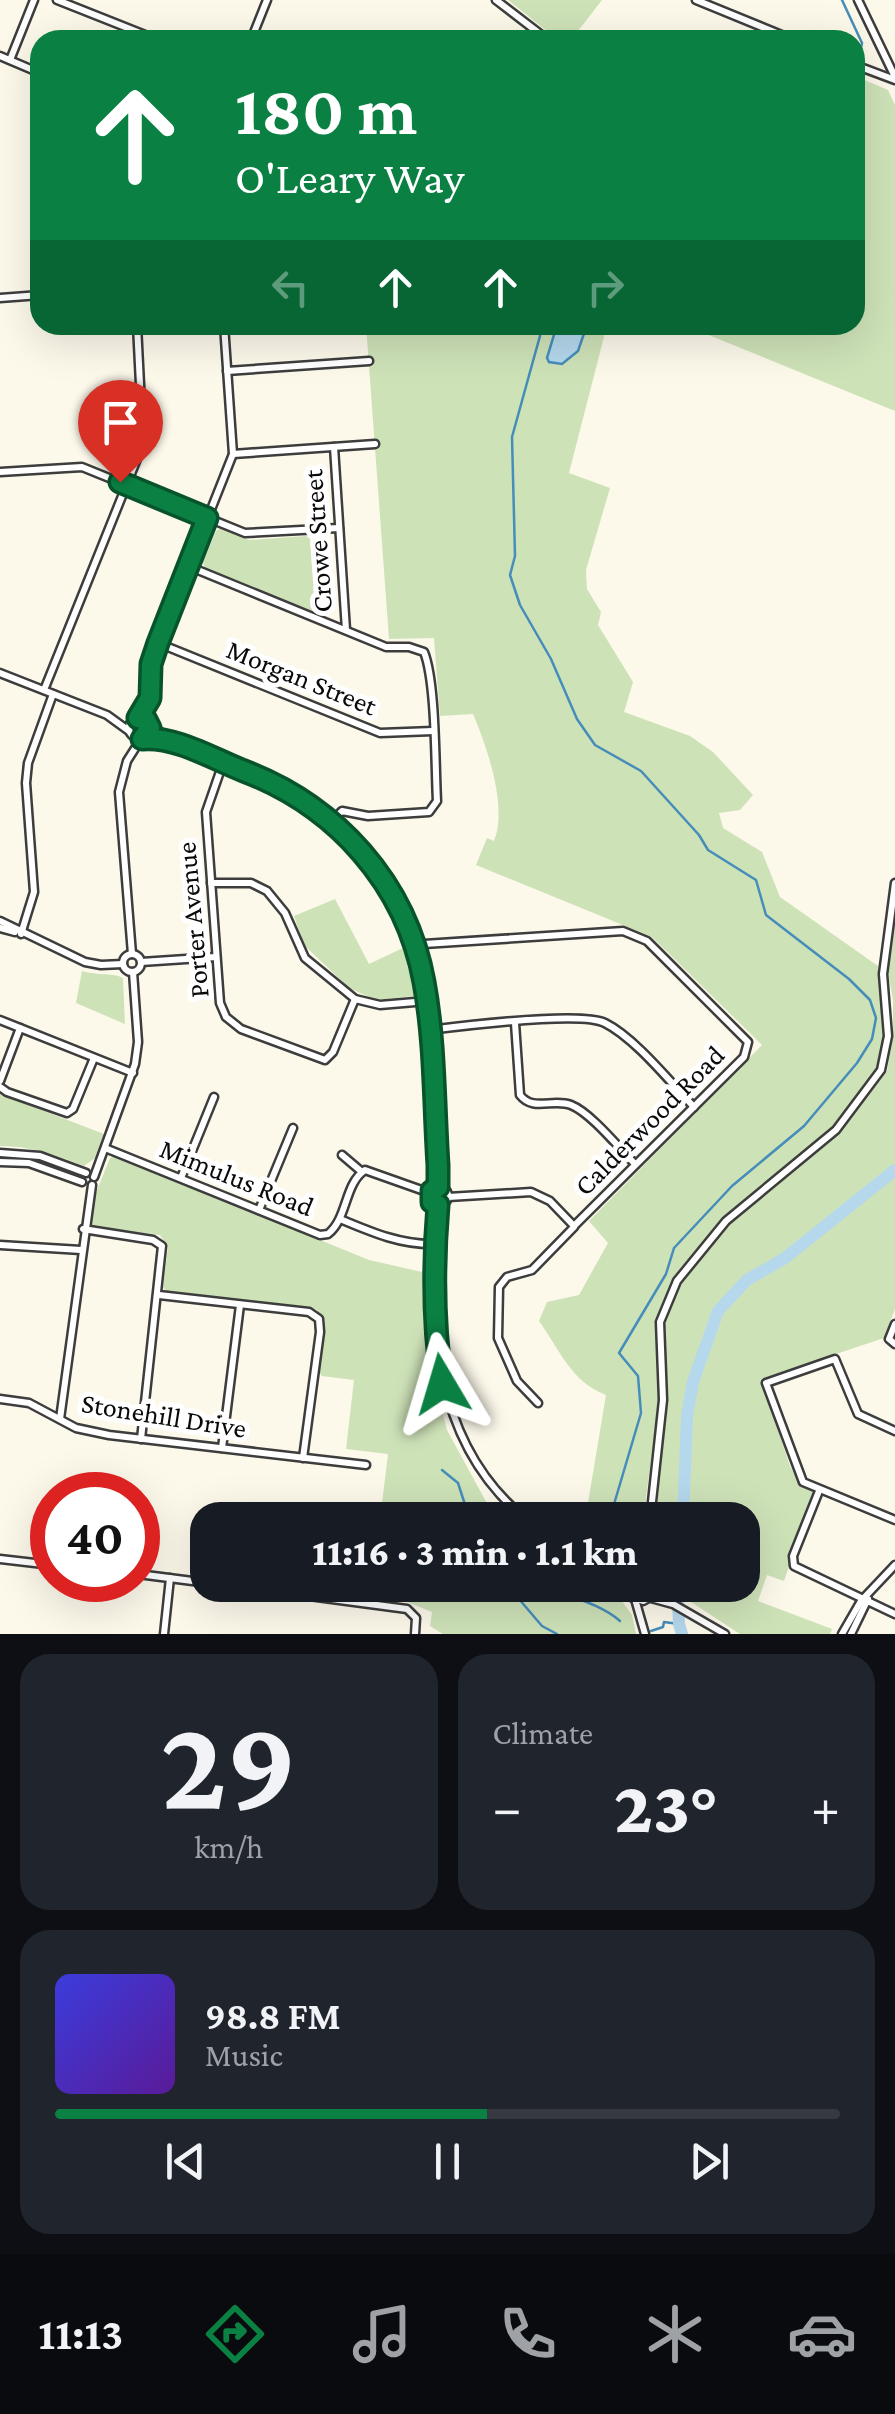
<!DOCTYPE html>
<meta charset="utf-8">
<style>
:root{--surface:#171b24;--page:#20242c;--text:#f1f3f6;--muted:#9ea1a6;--line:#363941;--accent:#0b8043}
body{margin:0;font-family:"Crimson Pro",serif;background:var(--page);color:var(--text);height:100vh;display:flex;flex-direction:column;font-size:38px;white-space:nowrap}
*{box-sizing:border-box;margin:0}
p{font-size:32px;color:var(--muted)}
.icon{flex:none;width:55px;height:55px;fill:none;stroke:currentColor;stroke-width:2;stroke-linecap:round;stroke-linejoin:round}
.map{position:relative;height:1634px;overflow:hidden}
.side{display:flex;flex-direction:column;gap:20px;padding:20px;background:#0d0f14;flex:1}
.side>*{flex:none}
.hud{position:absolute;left:30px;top:30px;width:835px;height:305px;border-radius:30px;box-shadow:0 10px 40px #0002;background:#0b8043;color:#fff;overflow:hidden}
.speed{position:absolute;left:30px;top:1472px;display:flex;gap:20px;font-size:50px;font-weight:700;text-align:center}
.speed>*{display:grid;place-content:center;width:130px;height:130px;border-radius:50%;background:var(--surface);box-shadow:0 10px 40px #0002;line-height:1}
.speed .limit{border:15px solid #d22;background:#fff;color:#111}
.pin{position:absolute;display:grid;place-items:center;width:85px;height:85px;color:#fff;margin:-102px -42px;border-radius:50% 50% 50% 0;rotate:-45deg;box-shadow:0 0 10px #0007}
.pin .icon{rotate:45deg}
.me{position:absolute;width:110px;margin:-55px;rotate:353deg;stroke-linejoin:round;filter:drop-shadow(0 0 8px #0008)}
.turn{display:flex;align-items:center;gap:35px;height:210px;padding:0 40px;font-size:45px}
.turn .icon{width:130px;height:130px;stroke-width:2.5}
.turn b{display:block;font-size:70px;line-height:85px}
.lanes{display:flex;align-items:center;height:95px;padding:0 40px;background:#0003;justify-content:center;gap:50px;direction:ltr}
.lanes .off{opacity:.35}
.big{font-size:75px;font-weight:800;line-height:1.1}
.side .card{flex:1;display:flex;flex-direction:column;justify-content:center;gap:15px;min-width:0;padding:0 35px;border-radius:30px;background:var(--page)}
.side .dial{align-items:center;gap:0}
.dial b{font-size:130px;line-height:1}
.song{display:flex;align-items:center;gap:30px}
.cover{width:120px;height:120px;border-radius:15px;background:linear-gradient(135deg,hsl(240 70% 55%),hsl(270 70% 35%))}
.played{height:10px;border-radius:5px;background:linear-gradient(90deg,var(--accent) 55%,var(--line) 55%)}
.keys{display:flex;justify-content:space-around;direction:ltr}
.heat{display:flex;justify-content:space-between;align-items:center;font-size:55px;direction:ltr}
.side .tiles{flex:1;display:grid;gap:20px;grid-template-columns:1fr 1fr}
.card:last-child{grid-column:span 2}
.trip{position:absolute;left:190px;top:1502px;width:570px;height:100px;border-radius:30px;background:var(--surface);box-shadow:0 10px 40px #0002;font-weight:800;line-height:100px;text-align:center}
.tabs{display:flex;height:160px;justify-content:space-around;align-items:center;background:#090b0e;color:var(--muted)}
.tabs .icon{width:70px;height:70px}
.tabs .active{color:var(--accent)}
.tabs b{font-size:45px;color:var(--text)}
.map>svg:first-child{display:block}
</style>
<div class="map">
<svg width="895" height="1634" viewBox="0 0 895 1634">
<rect width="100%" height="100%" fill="#fcf8ea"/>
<!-- green -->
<g fill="#cee2b8">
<polygon points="508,0 602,0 571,40 558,40"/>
<polygon points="855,76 888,90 895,105 895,411 684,325 855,325"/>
<path d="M366 325H607L569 473 610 488 586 570 587 589 601 612 598 625 633 682 624 712 690 736 713 752 753 795 740 810 719 813 723 828 762 852 780 897 878 966 885 1036 879 1068 831 1129 722 1219 674 1276 656 1320 659 1401 643 1520H581L587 1509 606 1395C571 1382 560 1350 539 1321L547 1302 579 1295 608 1243 589 1221 762 1045 652 937 476 865 487 838 494 841C508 807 487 747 473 714L440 716 434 638 389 639Z"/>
<polygon points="221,528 249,540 306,536 310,539 315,609 312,611 205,568 203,562 216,531"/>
<polygon points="335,899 369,964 403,948 415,996 376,1000 349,988 304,945 294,916"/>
<polygon points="895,925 895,1309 884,1338 767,1377 763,1386 790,1466 801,1485 815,1492 784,1581 767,1575 758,1601 832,1629 830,1634 740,1634 665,1585 742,1585 742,1520 656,1520 666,1401 664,1323 683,1281 729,1224 839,1134 887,1071 893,1037 893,1000 888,972"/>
<path d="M82 971C93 975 116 973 123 978L125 1024 76 1003Z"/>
<path d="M0 1094 104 1134 95 1158 84 1166C56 1155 31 1146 0 1146Z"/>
<polygon points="114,1156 369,1260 422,1272 425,1348 447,1430 496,1520 380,1520 388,1454 346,1449 354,1380 322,1376 319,1372 325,1320 316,1309 166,1291 163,1287 168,1247 160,1235 94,1227 92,1224 95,1195 110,1158"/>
<polygon points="373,1585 620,1585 617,1594 632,1615 636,1634 443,1634 430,1626 432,1612 372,1588"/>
</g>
<!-- water -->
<polygon fill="#b5d8ed" stroke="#468dba" stroke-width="2.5" points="557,325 587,325 578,351 562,364 549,362 547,358"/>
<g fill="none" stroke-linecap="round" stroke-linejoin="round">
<!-- stream -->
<g stroke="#468dba" stroke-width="2.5">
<polyline points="842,0 862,43 855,78"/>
<polyline points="855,98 855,137"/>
<polyline points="543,325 512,437 515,556 510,575 520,605 551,659 577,719 595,745 641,771 699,835 708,850 756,880 766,915 849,979 870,1000 876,1018 872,1039 857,1063 804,1126 732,1186 674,1248 666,1274 619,1353 638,1376 641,1413 612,1511"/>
<polyline points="442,1470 458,1483 470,1520"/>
<polyline points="507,1585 542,1626 557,1634"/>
<path d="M543 1585C569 1597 599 1603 620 1621"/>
<polyline points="651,1631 663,1627 664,1622 679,1624"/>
</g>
<!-- river -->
<g stroke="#b5d8ed" stroke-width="12">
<polyline points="683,1520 687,1416 693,1382 718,1311 747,1280 785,1258 895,1170"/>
<polyline points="677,1585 679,1624 682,1634"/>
</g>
<defs>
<g id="minor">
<polyline points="57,0 158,40"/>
<polyline points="496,0 548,40"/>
<polyline points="696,0 794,40"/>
<polyline points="858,0 895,77"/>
<polyline points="251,40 267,0"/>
<polyline points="0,56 40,73"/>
<polyline points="10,60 34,0"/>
<polyline points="855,65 895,80"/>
<polyline points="0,298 40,295"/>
<polyline points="227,371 369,361"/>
<polyline points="334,447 346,630"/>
<polyline points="233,454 375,444"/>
<polyline points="0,472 82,467 245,533 339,528"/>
<path d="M188 566 386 647H409L424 652C436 682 435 765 437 801L429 812 368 816 342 811 332 821"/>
<polyline points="158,643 380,733 433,731"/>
<polyline points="0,673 107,715 129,731"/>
<polyline points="44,690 143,444 137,325"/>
<circle cx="139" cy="728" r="10"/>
<polyline points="149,724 176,743 274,782 315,807 369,858 391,891 424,979 438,1187"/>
<polyline points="149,724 151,665 158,643 233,454 224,325"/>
<polyline points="143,739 170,742"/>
<polyline points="223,763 206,812 220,1003 226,1017 241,1029 325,1060 333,1052 355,999"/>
<polyline points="211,883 251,883 267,891 285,913 305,958 355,999 380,1005 427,1001"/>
<polyline points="0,921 85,962 101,965 123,964"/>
<polyline points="0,928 15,932"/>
<polyline points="21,934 34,892 26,783 28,763 53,694"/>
<polyline points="415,948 424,944 623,931 647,941 748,1042 744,1057 574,1226 550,1201 531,1192 448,1197"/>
<polyline points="132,954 119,792 127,761 141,739"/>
<circle cx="132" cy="963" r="9"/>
<polyline points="141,962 216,957"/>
<polyline points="0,1020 133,1073"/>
<path d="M515 1023 520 1095C533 1112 553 1098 571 1105 591 1113 619 1148 635 1164"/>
<path d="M429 1030C461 1026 582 1011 605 1023 635 1038 670 1082 694 1107"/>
<polyline points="0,1081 20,1028"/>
<polyline points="0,1087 7,1092 67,1113 73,1109 94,1058"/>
<path d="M105 1148 320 1235 328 1234C348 1218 344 1184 365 1170L430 1193"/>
<polyline points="0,1153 40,1156 86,1173"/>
<polyline points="342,1155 362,1172"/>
<polyline points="0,1162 29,1163 82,1182"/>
<polyline points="94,1177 135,1064 138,1042 133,972"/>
<polyline points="181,1178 214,1097"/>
<circle cx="439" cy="1196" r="9"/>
<path d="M438 1205C429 1319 430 1442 527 1520"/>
<polyline points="259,1210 293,1128"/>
<path d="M340 1219C371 1232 401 1245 435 1244"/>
<polyline points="83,1229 153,1240 162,1246 141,1439"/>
<polyline points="0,1245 81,1250"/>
<polyline points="159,1295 309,1312 319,1319 320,1332 303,1458"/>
<polyline points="895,1324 889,1339 895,1344"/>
<polyline points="0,1399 29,1403 76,1428 109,1435 366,1465"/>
<polyline points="538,1403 517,1381 498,1338 499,1287 507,1277 532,1270 574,1227"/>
<polyline points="60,1419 92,1185"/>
<polyline points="895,1431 858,1414 835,1359 766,1383 803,1482 895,1520"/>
<polyline points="222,1448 240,1305"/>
<polyline points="819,1491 793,1556 794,1566 895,1614"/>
<polyline points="650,1520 663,1400 660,1322 677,1281 726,1221 836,1130 881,1070 888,1036 883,974 895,883"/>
<polyline points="0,1559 52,1565"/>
<polyline points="138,1574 208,1583"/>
<polyline points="226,1585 407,1609 416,1618 415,1634"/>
<polyline points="627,1585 631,1597 643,1601 654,1595 657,1585"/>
<polyline points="651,1598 673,1604 725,1634"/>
<polyline points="635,1599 645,1634"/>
<polyline points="164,1634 170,1578"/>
<polyline points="842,1634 861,1601 895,1565"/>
<polyline points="851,1634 868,1599"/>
</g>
</defs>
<!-- minor casing -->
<use href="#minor" stroke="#3d3d3d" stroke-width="11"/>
<!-- minor -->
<use href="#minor" stroke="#fff" stroke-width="6"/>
</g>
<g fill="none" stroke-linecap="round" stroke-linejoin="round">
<defs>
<path id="route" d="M120 482 207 518 158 643 151 664 150 698 138 718 146 720 150 728 142 739C176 736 213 759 244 771 336 806 406 883 424 982 435 1041 434 1105 438 1165V1187L432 1191V1202L438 1205C433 1265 433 1324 442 1384"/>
</defs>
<!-- route casing -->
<use href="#route" stroke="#07532c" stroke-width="25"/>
<!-- route -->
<use href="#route" stroke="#0b8043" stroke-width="18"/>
</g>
<g text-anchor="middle" stroke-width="10" stroke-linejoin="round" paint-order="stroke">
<!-- street labels -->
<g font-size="28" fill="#0a0a0a" stroke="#fff">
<text transform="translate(317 541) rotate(-94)" y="10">Crowe Street</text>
<text transform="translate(302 677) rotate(22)" y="10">Morgan Street</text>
<text transform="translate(192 920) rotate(-95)" y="10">Porter Avenue</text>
<text transform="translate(649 1120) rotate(-45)" y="10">Calderwood Road</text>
<text transform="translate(237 1177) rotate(22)" y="10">Mimulus Road</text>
<text transform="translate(164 1415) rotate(9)" y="10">Stonehill Drive</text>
</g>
</g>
</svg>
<div class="speed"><div class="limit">40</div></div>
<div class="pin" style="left:120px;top:482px;background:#d93025"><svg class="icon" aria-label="arrive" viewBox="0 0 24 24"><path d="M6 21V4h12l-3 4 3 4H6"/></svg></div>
<svg class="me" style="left:442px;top:1384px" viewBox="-20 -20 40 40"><path d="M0-17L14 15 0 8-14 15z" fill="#0b8043" stroke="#fff" stroke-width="4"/></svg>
<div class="trip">11:16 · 3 min · 1.1 km</div>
<div class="hud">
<div class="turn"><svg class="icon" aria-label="ahead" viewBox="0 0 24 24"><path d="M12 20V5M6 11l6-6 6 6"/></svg><div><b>180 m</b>O'Leary Way</div></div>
<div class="lanes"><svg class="icon off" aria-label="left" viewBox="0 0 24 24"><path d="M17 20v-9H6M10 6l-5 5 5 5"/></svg><svg class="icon" aria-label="ahead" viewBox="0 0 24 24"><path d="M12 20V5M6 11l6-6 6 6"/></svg><svg class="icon" aria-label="ahead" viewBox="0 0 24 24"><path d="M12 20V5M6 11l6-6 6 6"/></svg><svg class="icon off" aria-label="right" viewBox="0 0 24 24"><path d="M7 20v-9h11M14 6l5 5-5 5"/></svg></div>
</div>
</div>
<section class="side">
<div class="tiles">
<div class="card dial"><b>29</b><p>km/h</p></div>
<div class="card"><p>Climate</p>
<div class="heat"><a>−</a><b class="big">23°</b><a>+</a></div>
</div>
<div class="card">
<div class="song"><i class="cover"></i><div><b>98.8 FM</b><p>Music</p></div></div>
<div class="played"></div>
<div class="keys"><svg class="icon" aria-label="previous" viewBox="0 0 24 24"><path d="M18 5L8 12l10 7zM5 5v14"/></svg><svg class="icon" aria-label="pause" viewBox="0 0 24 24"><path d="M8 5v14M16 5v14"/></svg><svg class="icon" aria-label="next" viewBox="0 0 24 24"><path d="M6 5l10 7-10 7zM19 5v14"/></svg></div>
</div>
</div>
</section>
<nav class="tabs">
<b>11:13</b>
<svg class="icon active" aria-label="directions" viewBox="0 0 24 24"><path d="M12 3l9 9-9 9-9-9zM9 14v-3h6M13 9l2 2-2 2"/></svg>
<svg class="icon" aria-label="music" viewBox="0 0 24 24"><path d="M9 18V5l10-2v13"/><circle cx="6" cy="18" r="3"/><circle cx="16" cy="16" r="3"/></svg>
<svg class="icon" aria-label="phone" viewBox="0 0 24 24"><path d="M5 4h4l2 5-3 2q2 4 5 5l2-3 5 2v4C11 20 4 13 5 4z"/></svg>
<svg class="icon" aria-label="climate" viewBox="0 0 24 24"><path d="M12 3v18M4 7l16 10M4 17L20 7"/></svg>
<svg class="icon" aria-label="car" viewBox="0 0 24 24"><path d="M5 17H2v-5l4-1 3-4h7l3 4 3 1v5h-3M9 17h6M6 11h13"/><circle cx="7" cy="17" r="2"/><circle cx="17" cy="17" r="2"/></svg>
</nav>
